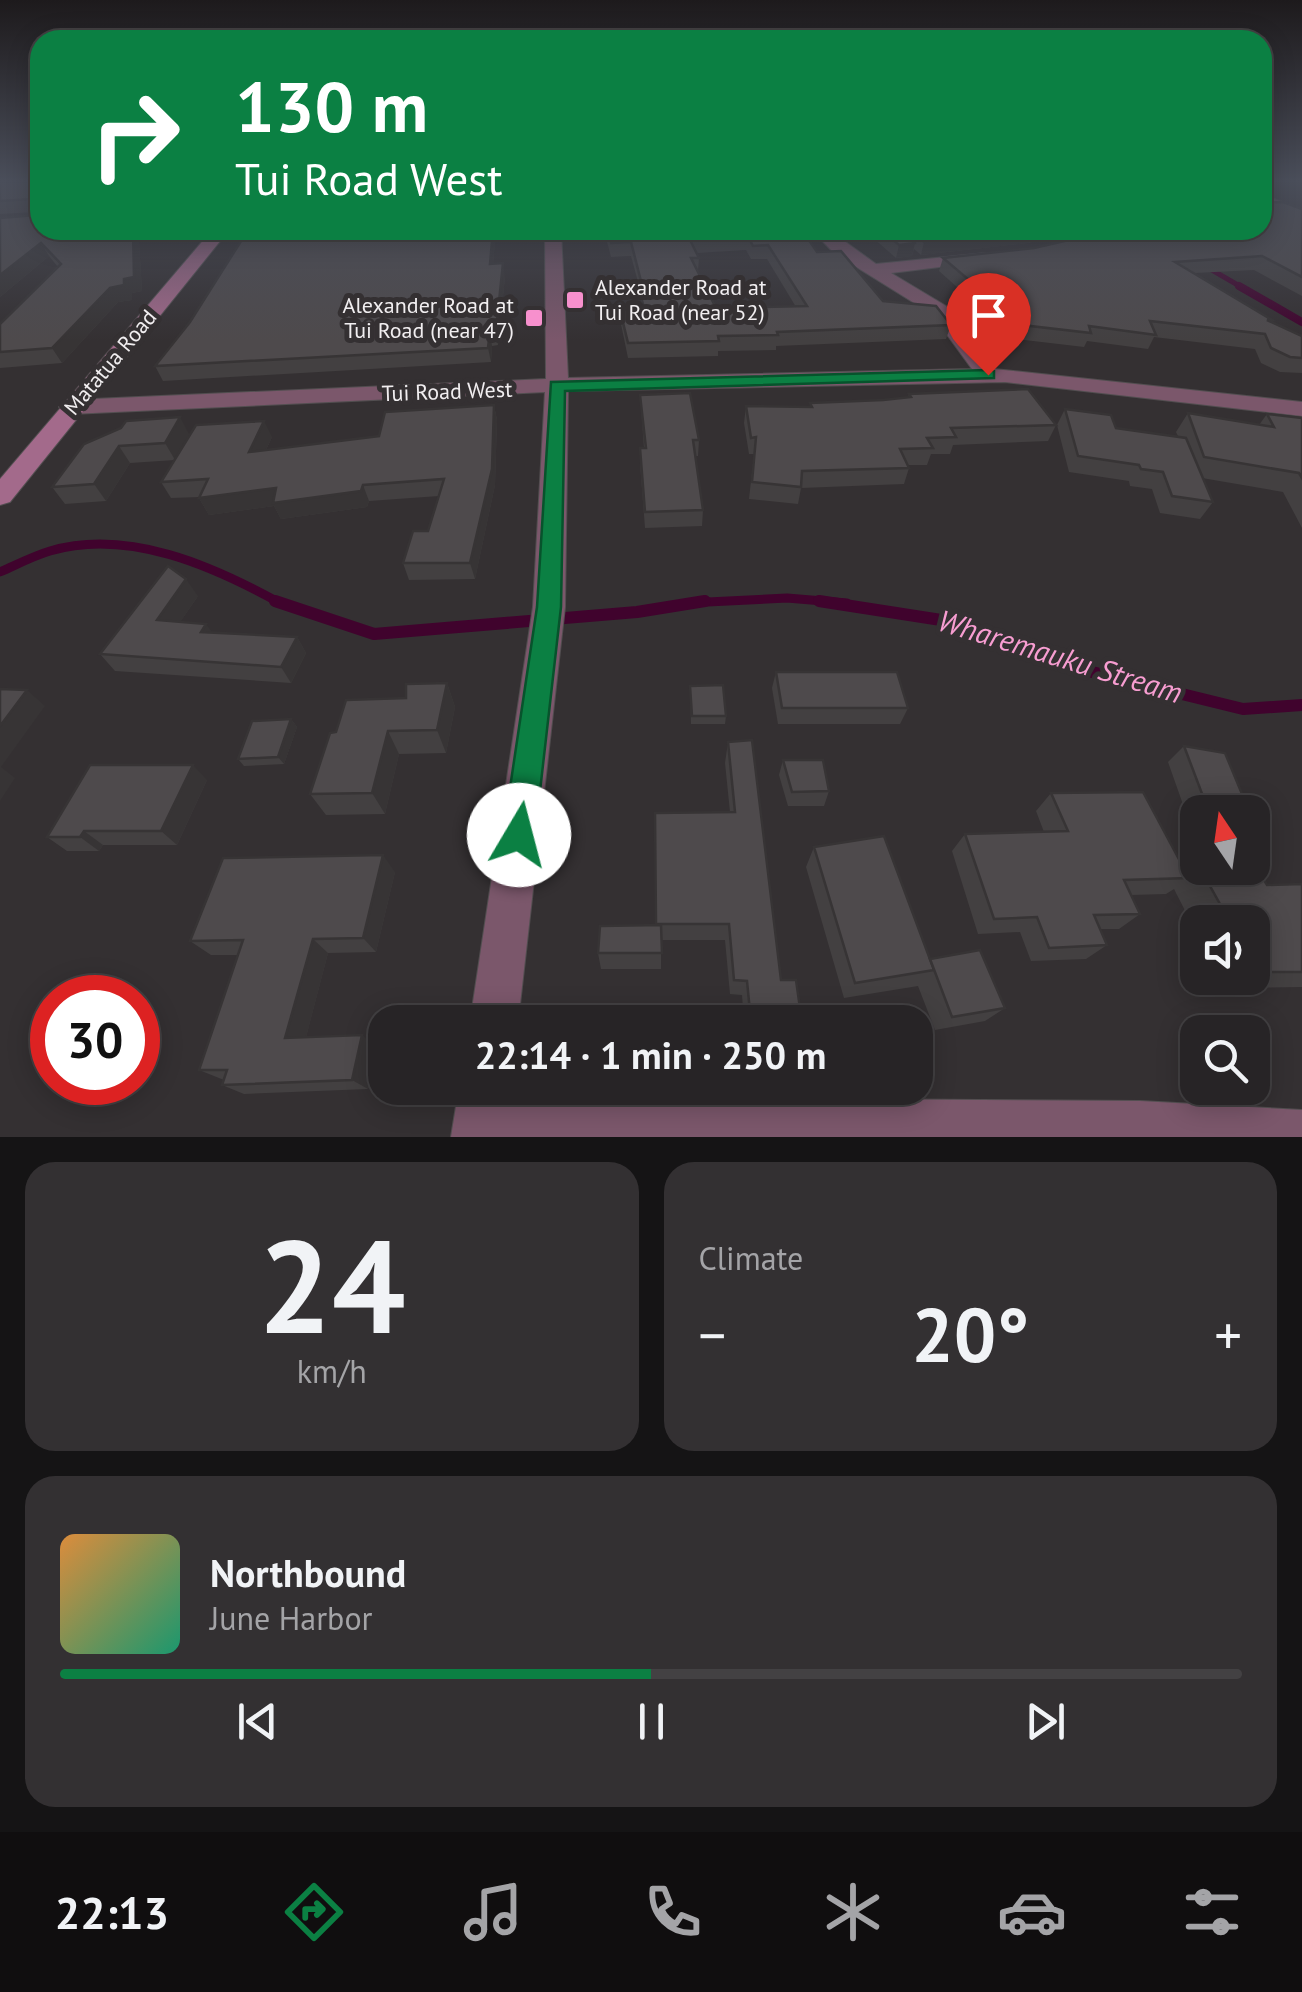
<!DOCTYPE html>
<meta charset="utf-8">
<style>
:root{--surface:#272426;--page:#333032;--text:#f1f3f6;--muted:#a4a4a7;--line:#434143;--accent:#0b8043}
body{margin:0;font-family:"PT Sans",sans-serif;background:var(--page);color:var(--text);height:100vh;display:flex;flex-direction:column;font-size:38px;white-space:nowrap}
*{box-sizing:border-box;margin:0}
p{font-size:32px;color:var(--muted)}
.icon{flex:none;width:55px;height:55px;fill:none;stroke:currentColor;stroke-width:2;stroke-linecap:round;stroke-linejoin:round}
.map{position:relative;height:1137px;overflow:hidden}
.drawer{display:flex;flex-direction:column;gap:25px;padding:25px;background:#151415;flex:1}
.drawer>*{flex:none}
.banner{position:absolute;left:30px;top:30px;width:1242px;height:210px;border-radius:30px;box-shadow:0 5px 25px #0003,0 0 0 2px var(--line);background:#0b8043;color:#fff;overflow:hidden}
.needle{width:65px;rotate:347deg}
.fabs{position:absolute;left:1180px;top:795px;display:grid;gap:20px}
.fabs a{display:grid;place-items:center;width:90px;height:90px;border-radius:20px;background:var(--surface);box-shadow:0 5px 25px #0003,0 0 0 2px var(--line);font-size:50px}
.speed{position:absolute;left:30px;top:975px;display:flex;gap:20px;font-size:50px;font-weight:700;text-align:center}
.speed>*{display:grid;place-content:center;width:130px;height:130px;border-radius:50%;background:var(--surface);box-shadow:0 5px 25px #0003,0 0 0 2px var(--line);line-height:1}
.speed .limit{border:15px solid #d22;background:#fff;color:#111}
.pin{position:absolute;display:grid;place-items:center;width:85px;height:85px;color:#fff;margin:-102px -42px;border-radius:50% 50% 50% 0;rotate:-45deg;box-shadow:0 0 10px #0007}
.pin .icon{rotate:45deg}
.me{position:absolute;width:110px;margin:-55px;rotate:8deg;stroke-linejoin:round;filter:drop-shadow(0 0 8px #0008)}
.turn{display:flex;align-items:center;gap:35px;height:210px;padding:0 40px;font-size:45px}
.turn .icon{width:130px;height:130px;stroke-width:2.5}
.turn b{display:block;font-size:70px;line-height:85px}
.big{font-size:75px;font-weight:700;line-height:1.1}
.drawer .tile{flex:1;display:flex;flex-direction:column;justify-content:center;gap:15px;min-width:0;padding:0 35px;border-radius:30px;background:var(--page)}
.drawer .dial{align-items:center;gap:0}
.dial b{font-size:130px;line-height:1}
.song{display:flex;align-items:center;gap:30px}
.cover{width:120px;height:120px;border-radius:15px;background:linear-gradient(135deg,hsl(30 70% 55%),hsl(160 70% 35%))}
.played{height:10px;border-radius:5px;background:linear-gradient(90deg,var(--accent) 50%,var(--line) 50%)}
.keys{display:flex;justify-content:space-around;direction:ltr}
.heat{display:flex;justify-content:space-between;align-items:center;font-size:55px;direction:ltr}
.drawer .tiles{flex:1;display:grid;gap:25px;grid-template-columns:1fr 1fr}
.tile:last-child{grid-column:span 2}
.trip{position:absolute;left:368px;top:1005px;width:565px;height:100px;border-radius:30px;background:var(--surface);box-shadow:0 5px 25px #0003,0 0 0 2px var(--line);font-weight:700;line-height:100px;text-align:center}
.tab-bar{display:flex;height:160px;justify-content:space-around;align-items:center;background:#100e0f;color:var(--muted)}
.tab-bar .icon{width:70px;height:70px}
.tab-bar .current{color:var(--accent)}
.tab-bar b{font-size:45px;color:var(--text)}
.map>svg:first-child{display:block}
</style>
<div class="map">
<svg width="1302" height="1137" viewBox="0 0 1302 1137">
<rect width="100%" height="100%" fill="#343032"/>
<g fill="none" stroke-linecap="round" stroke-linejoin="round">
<!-- stream-far3 -->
<polyline stroke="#40032d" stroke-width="5" points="1205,266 1243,288"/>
<!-- stream-far2 -->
<polyline stroke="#40032d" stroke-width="8" points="1239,286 1302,322"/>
<!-- stream-far1 -->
<g stroke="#40032d" stroke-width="9">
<path d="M0 572C16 565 33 556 50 551 128 528 213 566 280 603"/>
<polyline points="687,603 787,598 847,603"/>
</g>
<!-- stream -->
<g stroke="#40032d" stroke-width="12">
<polyline points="275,601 374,634 637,612 705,601"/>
<polyline points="819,601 954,622 1080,669 1243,709 1302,705"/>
</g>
<defs>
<g id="street">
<polygon points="1262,194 1302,210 1302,221 1262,204"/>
<polygon points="545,230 561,230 568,378 972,369 932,314 834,253 812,230 829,230 876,264 986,253 989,257 980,262 891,273 946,306 994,369 1302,402 1302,416 1005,382 568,391 565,607 518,1022 470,1022 533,607 545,392 71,414 59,407 71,400 546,379"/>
<polygon points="459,1088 510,1088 510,1097 1140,1101 1302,1110 1302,1137 451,1137"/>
</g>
<polygon id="secondary" points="212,230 229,230 10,502 0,505 0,479"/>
</defs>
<!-- street casing -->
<use href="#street" stroke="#524e50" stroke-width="2"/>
<!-- secondary casing -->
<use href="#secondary" stroke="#524e50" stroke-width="2"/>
<!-- street -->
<use href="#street" fill="#7b576b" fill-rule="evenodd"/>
<!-- secondary -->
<use href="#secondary" fill="#a36a8b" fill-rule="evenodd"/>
</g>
<!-- wall -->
<g fill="#434041" fill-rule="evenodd">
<polygon points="0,182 164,239 139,241 142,291 132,293 132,300 118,302 62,363 0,368 0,324 58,267 49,256 0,297 35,212 0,214"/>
<polygon points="1302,209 1302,296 1254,270 1195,273 1272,320 1271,322 1302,336 1302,373 1280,372 1261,363 1255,349 1154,337 1148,349 1087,341 1084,347 1016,339 1010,308 984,311 939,271 943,258 1034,248 1075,238 1075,237 1065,234 1028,243 921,255 914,249 912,256 896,258 864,230 1262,230"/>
<polygon points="248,230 496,230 493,264 505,277 498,345 492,346 491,362 163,381 155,366 190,322"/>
<path d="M604 230H802L817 252 883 301 951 325 946 339 776 346V350L718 351V356L628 358 621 324 620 310 641 309V293L631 256 611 257ZM746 250 751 259H767L796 307 716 308 698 271 699 258 697 253Z"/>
<polygon points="909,394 1056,425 1048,441 953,445 950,454 931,454 927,465 908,465 909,468 904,484 801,488 798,504 749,499 754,454 749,454 744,423 746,406 810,407 810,403 883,400 908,398"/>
<polygon points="640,395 699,440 698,456 695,456 703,510 702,526 645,528 640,464 640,448 644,448"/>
<polygon points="494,405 497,420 495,485 475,579 409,580 403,563 428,531 439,496 369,501 367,507 281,519 274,506 209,515 199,498 200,497 171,498 161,482 175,460 130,463 106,501 65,504 52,487 84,444 189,434 175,459 272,437 266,450 379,436"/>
<polygon points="1065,409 1116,428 1178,436 1176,432 1188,413 1259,425 1267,414 1302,418 1302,528 1283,492 1202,478 1213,502 1200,519 1160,513 1152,489 1130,486 1129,481 1069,472 1057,425"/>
<polygon points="198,596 180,622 213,633 297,637 306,653 291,683 115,671 100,654"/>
<polygon points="776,672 908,708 900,724 778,724 772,688"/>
<polygon points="447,683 455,707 446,753 399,754 385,814 326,815 310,794 336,732 406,698"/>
<polygon points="690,686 726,716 725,724 691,724"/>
<polygon points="291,719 297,727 284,764 244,766 238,759"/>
<polygon points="728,742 781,980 802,1022 744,1022 742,995 730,994 725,940 661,940 661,969 601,969 598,953 655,925 730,812 725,763"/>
<polygon points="1184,746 1247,806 1239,812 1198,812 1198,815 1186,813 1168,762"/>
<polygon points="783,760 829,791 824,806 788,806 779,775"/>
<polygon points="207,780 177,845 103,845 99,851 67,851 47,837"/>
<polygon points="1051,793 1181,863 1193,854 1198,854 1198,868 1252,868 1267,885 1302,884 1302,987 1223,988 1218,978 1252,978 1252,922 1198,922 1198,936 1174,889 1166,894 1131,895 1140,914 1119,929 1100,929 1107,945 1086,959 1031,961 1020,932 978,934 952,851 965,834 1044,832 1036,811"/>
<polygon points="814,847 930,959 1005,1008 985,1021 935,1030 918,986 844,998 806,867"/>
<polygon points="395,872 376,952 328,953 306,1037 376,1046 368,1089 244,1094 222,1085 224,1080 199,1070 238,955 211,955 190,941"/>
</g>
<!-- shaded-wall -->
<g fill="#373435">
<polygon points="133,230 169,230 164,239 139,241 142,291 132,293 132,300 118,302 62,363 52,348 110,288 124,279"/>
<polygon points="493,230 496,230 492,277 490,264"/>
<polygon points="1035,230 1067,230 1065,234 1028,243 921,255 924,242"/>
<polygon points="41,243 49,256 0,297 0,275"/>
<polygon points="915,243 912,256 896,258 899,245"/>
<polygon points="503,263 505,277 498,345 496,331"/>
<polygon points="1015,294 1010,308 984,311 989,297"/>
<polygon points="490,331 492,346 491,362 488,348"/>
<polygon points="494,405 497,420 495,485 475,579 470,563"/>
<polygon points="180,417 189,434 175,460 165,443"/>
<polygon points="264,421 272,437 257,469 249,452"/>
<polygon points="119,446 130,463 106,501 94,484"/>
<polygon points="363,485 369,501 367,507 281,519 274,506 209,515 199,498 276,488"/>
<polygon points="186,579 198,596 170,637 157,620"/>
<polygon points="206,624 218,640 201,632"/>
<polygon points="297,637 306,653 291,683 281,667"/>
<polygon points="447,683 455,707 446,753 437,730"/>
<polygon points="27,690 45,706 1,767 15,778 0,801 0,726"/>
<polygon points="291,719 297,727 284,764 278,757"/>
<polygon points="388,731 399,754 385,814 372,793"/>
<polygon points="193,765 207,780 177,845 161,831"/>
<polygon points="84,831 103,845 99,851 80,837"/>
<polygon points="383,855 395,872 376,952 363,938"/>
<polygon points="313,939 328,953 303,1049 285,1038"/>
<polygon points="362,1035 376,1046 368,1089 352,1080"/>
</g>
<!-- building -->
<g fill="#4e4a4c" stroke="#373435" stroke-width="2.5" fill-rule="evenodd">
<polygon points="0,182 40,182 40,230 133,230 134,277 124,279 124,285 110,288 52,348 0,352 0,324 61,264 41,243 0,275 0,218 35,215 36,202 32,199 0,201"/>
<polygon points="1283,202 1302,209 1302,277 1262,256 1175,262 1272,320 1267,320 1302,336 1302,358 1290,357 1271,348 1265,334 1150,321 1156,335 1089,326 1091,333 1022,325 1015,294 989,297 943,258 1034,248 1078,238 1079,230 1262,230 1262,203"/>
<polygon points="248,230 493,230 490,264 503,263 496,331 490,331 488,348 155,366 190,322"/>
<path d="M607 230H802L817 252 841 251 883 301 936 306 951 325 777 332 778 335 718 336 719 341 628 343 620 310 644 308 640 293H644L631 242 611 243ZM748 237 753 246 768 245 807 306 716 308 691 258H699L690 240Z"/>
<polygon points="881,230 1035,230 924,242 914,234 915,243 899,245"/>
<polygon points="1028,389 1056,425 951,428 956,437 927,438 933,448 900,449 909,468 802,471 801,487 752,482 756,437 751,438 746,406 812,407 810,403 883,400 911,397 909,394"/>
<polygon points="690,393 699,440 693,440 703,510 645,512 640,448 646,448 640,395"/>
<polygon points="494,405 492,469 470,563 403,563 413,531 428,531 444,479 363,485 361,491 273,503 276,488 199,498 208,479 161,482 196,425 264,421 249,452 379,436 385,412"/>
<polygon points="1065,409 1111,415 1116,428 1186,438 1213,502 1172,496 1163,472 1141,469 1139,465 1078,456"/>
<polygon points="1188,413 1274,427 1267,414 1302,418 1302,478 1299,473 1204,457"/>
<polygon points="180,417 165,443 119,446 94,484 52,487 84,444 121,428 126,421"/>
<polygon points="168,566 186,579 157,620 206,624 201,632 297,637 281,667 100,654"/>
<polygon points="776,672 897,672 908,708 782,708"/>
<polygon points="447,683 437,730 388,731 372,793 310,794 330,733 336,732 346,700 406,698 406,684"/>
<polygon points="723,685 726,716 692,716 690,686"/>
<polygon points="0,689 27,690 0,726"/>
<polygon points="291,719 278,757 238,759 252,721"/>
<polygon points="752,740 781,980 796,980 802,1022 751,1022 747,981 734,980 729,924 656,924 655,813 735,812 728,742"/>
<polygon points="1184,746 1225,753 1247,806 1204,799"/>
<polygon points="783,760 823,760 829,791 792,792"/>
<polygon points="90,765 193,765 161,831 84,831 80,837 47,837"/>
<polygon points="1143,792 1189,878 1124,880 1140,914 1094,915 1107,945 1049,948 1037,917 994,919 965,834 1068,831 1051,793"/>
<polygon points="884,836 934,970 855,983 814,847"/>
<polygon points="383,855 363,938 313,939 285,1038 362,1035 352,1080 222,1085 227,1070 199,1070 243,940 190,941 223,858"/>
<polygon points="1252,860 1267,885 1302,884 1302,972 1257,972 1252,964 1252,922 1230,922 1200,868 1252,868"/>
<polygon points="661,925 662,953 598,953 600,926"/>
<polygon points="980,950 1005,1008 952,1017 930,959"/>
</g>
<!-- sky -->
<linearGradient id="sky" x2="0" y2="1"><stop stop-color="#1d1a1c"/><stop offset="0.53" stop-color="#4a4e5a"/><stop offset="1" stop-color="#4a4e5a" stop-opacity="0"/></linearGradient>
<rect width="1302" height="341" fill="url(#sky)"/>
<!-- route -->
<polygon fill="#0b8043" stroke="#07532c" stroke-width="2.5" points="988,370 994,371 994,378 565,391 561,607 535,835 530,846 519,850 508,846 503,835 537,607 551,382"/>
<!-- markers -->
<g fill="#f790cd" stroke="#343032" stroke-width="4">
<rect x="565" y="290" width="20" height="20" rx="5"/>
<rect x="524" y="308" width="20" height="20" rx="5"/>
</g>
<g text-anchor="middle" stroke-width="10" stroke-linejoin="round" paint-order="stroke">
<!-- far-poi labels -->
<g font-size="22" fill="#f1eef0" stroke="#343032" text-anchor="start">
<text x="595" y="295">Alexander Road at<tspan x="595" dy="25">Tui Road (near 52)</tspan></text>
<text x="514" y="313" text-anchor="end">Alexander Road at<tspan x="514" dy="25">Tui Road (near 47)</tspan></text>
</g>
<!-- far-street labels -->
<g font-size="22" fill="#f1eef0" stroke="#343032">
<text transform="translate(110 362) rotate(-50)" y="8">Matatua Road</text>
<text transform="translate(447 391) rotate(-2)" y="8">Tui Road West</text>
</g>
<!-- water labels -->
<g font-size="30" font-style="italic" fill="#f79dd1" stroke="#343032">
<text transform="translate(1060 657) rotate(17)" y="10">Wharemauku Stream</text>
</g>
</g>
</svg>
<div class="fabs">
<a><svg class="needle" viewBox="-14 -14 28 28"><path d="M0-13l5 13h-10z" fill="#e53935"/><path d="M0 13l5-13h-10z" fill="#a4a4a7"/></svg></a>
<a><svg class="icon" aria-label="sound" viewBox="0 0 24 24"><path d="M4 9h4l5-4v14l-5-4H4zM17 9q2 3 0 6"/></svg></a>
<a><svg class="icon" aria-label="search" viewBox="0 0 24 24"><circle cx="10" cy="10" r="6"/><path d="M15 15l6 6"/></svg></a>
</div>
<div class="speed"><div class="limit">30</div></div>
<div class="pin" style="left:988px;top:375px;background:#d93025"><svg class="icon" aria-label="arrive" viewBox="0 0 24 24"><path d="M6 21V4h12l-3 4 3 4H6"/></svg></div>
<svg class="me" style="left:519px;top:835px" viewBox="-20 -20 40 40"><circle r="19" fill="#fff"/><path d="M0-13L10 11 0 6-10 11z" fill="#0b8043"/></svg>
<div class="trip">22:14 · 1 min · 250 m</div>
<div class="banner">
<div class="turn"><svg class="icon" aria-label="right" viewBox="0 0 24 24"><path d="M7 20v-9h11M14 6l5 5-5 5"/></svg><div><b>130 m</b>Tui Road West</div></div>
</div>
</div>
<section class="drawer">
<div class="tiles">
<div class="tile dial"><b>24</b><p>km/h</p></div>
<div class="tile"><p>Climate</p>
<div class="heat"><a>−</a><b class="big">20°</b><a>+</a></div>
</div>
<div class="tile">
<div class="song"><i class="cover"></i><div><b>Northbound</b><p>June Harbor</p></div></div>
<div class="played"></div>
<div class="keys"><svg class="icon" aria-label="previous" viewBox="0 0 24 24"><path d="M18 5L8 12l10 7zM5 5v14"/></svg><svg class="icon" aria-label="pause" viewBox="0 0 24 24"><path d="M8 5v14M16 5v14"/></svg><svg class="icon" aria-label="next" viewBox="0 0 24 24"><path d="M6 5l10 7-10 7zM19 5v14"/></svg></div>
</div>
</div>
</section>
<nav class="tab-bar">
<b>22:13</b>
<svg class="icon current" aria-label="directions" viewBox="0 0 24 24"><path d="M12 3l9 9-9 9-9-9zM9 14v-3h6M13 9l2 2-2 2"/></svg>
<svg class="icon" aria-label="music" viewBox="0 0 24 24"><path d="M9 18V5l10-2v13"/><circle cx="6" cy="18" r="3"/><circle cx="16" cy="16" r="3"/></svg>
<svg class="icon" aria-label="phone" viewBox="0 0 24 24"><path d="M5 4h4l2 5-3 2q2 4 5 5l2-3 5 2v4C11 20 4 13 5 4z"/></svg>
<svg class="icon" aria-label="climate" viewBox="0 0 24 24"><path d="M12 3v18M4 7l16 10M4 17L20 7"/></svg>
<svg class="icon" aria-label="car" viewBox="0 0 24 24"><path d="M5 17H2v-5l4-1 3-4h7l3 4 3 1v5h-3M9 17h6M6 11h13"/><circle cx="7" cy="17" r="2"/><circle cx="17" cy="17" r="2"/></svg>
<svg class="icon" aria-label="filters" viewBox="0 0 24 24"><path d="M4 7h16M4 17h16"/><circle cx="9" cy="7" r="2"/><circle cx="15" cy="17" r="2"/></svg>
</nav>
